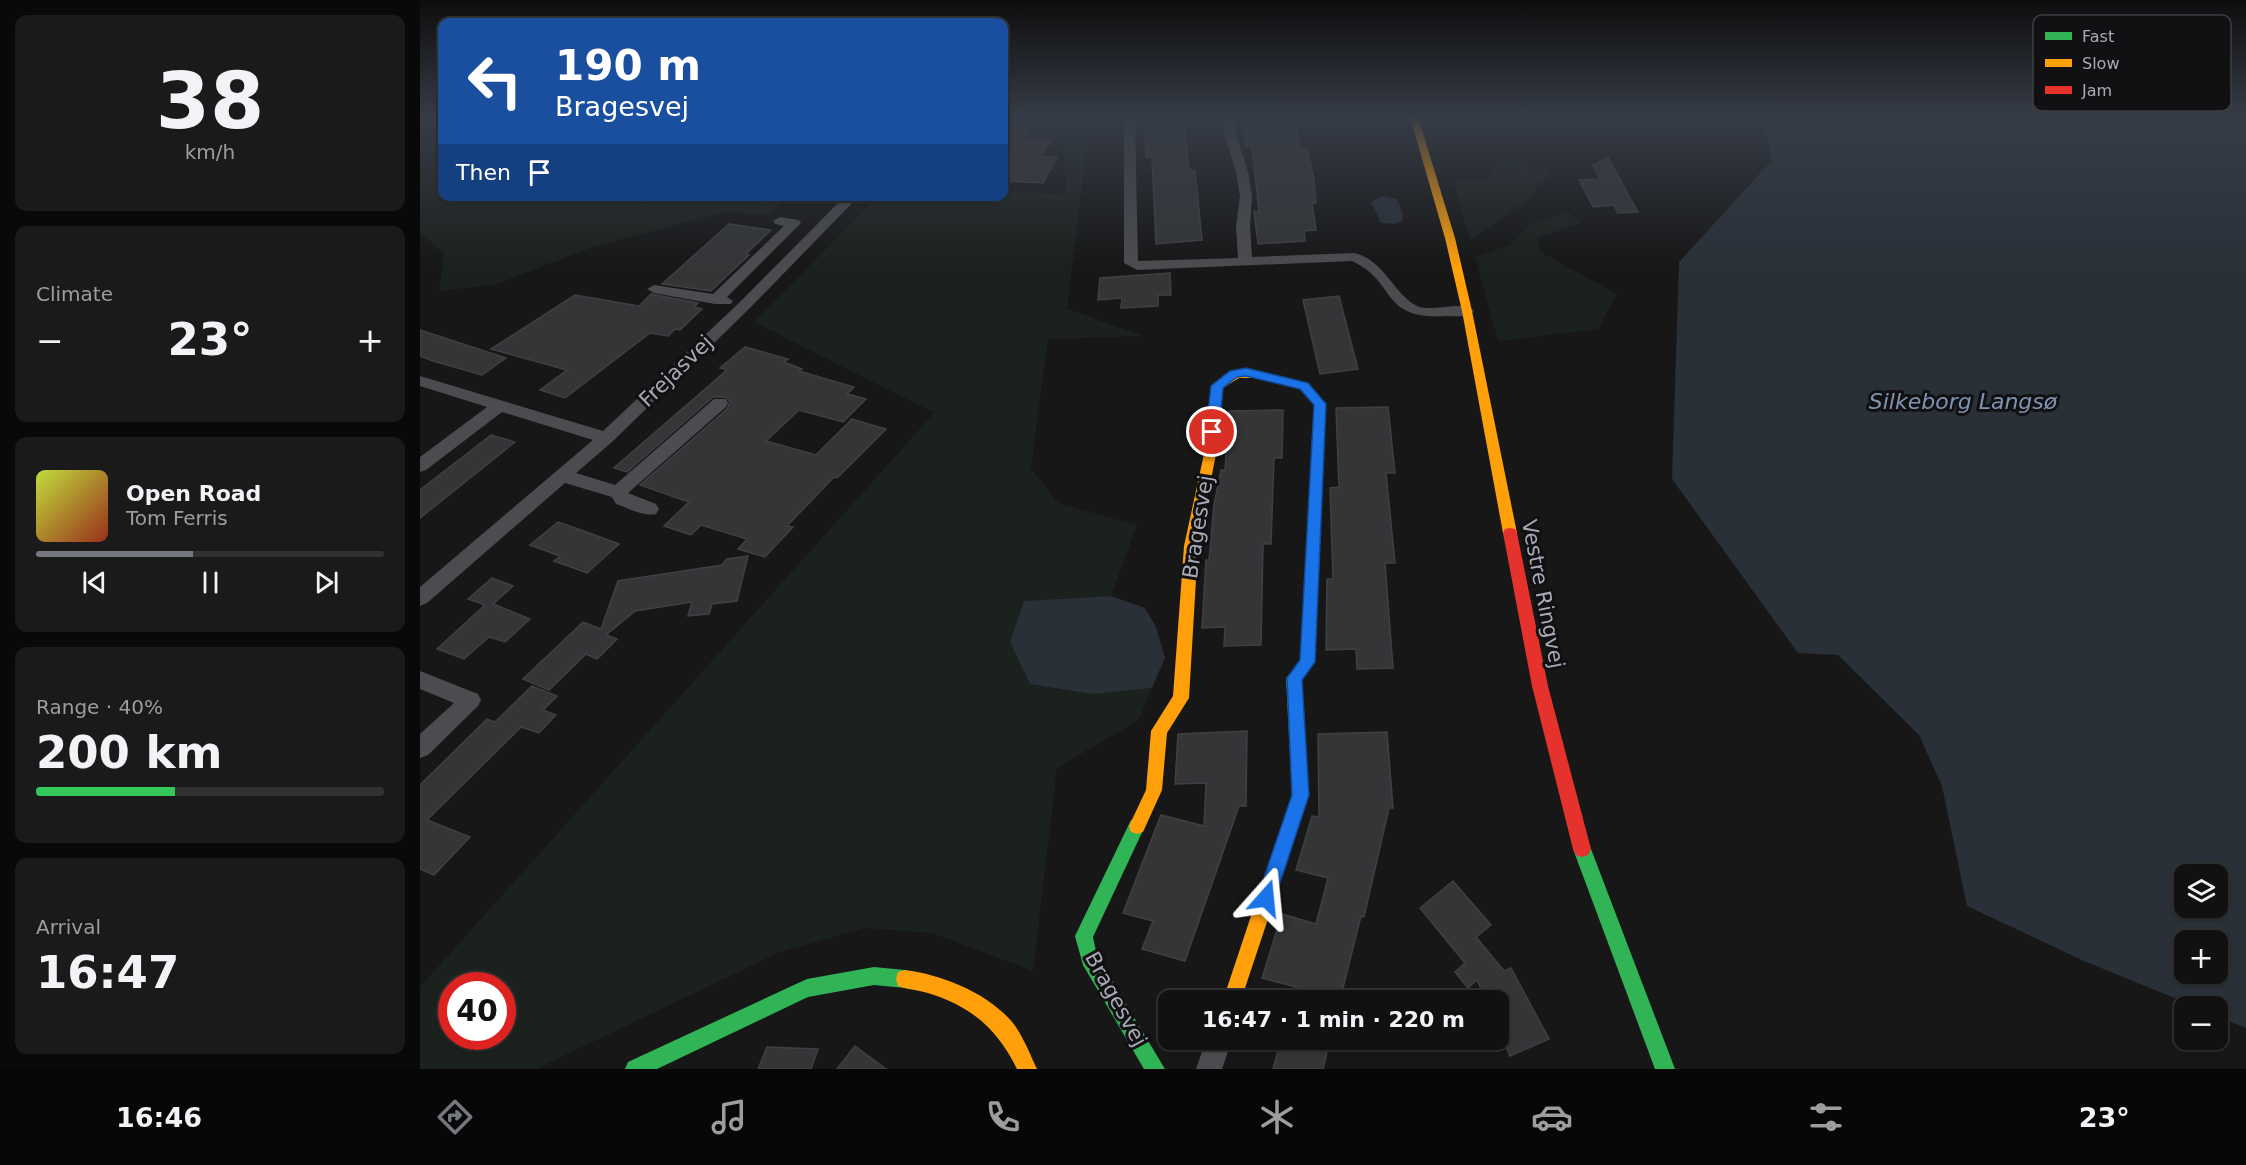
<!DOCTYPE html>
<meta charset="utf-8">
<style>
:root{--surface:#111;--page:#1a1a1a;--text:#f1f3f6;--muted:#9c9d9f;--line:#303131;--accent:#75777f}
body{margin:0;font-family:"DejaVu Sans",sans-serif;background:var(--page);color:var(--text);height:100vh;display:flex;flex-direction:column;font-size:22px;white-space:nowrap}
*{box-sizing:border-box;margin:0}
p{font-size:20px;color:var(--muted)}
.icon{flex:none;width:33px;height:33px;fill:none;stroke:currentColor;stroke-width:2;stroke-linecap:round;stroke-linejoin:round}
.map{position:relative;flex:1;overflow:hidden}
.sheet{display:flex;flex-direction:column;gap:15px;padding:15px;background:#090909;width:420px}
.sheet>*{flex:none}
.banner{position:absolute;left:18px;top:18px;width:570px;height:183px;border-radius:12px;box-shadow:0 2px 4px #0004,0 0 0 2px var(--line);background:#1a4fa0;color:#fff;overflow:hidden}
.buttons{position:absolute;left:1754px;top:864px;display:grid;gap:12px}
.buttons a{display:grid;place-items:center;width:54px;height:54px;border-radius:12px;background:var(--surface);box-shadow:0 2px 4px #0004,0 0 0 2px var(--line);font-size:30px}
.speed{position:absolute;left:18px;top:972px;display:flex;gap:12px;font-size:30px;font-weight:700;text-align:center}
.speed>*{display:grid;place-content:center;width:78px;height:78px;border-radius:50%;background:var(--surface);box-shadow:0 2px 4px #0004,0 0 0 2px var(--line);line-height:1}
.speed .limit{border:9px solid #d22;background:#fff;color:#111}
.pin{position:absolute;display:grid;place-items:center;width:51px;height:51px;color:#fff;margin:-26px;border:3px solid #fff;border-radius:50%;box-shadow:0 2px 6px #0007}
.me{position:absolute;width:66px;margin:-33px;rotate:18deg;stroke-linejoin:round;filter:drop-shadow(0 0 4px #0008)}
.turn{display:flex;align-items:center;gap:21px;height:126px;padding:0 18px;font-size:27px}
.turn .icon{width:78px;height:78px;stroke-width:2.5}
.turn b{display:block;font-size:42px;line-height:51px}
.then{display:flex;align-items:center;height:57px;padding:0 18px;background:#0003;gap:12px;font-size:22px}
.big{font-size:45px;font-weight:700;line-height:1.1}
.sheet .card{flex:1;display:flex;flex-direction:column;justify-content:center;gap:9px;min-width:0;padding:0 21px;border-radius:12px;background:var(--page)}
.sheet .dial{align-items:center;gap:0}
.dial b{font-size:78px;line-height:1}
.song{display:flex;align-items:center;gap:18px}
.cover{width:72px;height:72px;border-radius:9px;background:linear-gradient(135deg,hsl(70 70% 55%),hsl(10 70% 35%))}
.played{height:6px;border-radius:3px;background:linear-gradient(90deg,var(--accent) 45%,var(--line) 45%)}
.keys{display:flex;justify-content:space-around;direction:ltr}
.heat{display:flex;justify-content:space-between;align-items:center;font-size:33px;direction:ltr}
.charge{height:9px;border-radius:4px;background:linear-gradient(90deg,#34c759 40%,var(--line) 0)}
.trip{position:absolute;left:738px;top:990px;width:351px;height:60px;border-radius:12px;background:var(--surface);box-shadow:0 2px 4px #0004,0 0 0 2px var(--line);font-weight:700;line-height:60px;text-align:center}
.tabs{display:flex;height:96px;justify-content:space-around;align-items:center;background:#070707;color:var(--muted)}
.tabs .icon{width:42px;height:42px}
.tabs .selected{color:var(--accent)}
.tabs b{font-size:27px;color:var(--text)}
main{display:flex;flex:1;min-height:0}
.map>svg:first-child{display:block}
</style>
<main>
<section class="sheet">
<div class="card dial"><b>38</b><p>km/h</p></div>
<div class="card"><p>Climate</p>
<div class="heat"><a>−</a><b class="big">23°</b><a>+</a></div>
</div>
<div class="card">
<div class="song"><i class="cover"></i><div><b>Open Road</b><p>Tom Ferris</p></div></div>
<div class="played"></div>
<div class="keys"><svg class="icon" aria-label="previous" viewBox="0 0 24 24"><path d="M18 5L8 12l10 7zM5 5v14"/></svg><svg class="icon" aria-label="pause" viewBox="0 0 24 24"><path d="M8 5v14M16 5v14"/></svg><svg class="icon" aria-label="next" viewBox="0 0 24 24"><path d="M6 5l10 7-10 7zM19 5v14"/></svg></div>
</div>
<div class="card"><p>Range · 40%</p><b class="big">200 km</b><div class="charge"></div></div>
<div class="card"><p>Arrival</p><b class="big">16:47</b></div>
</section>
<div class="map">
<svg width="1826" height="1069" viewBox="0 0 1826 1069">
<rect width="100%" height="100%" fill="#171717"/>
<!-- green -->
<g fill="#1b211d" fill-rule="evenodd">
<polygon points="0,117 22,117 22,196 191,196 225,204 266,197 367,197 349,215 304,212 173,247 74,285 19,291 24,253 0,233"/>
<path d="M643 117H670L647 309 724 336 628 339 611 468 638 503 717 525 691 596 604 601 673 694 732 688 719 720 637 768 613 971 512 933 445 928 360 952 116 1069H0V987L514 413 334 322 457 197 584 196V191L646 195ZM32 986H82V1036H32Z"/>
<polygon points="1080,155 1130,173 1104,203 1050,240 1033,180 1069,178"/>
<polygon points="1148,212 1160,223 1117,238 1121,252 1197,294 1178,329 1078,341 1055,257 1090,245 1111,223"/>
</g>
<!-- water -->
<g fill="#2a3038" fill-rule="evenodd">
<path d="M1342 117H1826V1028L1797 1016V1006H1774L1664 961 1547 906 1522 786 1499 735 1418 655 1378 653 1252 479 1259 262 1352 160ZM1764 874H1797V908H1764ZM1764 940H1797V974H1764Z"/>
<polygon points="962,196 977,199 983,214 982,221 975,224 961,223 951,202"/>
<polygon points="691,596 725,608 736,627 745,658 732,688 673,694 610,684 590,642 604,601"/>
</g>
<!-- building -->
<g fill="#343537" stroke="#3f4043" stroke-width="1.5">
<polygon points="594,117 617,117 603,139 630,141 621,156 637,157 623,183 584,181 584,133"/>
<polygon points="724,117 764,117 769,170 775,170 782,240 736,244 732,157 726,157"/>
<polygon points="868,118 868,120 875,120 880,148 887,148 894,180 896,203 892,203 896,230 884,231 885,241 838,244 834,212 839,212 832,146 826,146 823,121"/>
<polygon points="1188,157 1210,198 1218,212 1198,213 1194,205 1173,207 1159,180 1180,179 1173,165"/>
<polygon points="309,224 351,230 326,254 329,255 291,291 242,284"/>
<polygon points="750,273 751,295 738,295 738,306 701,308 702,298 678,300 680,278"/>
<polygon points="231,294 278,303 274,307 282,309 260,330 255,329 248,336 230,333 145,398 120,390 147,370 71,349 155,295 219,306"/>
<polygon points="919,296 938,369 900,374 883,300"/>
<polygon points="0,330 86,358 62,375 13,361 0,356"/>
<polygon points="325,347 368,359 364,362 382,369 379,371 434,387 427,394 446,399 423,422 379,410 346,441 396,455 432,419 466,429 417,478 414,477 367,526 373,527 345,557 318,549 327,539 281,525 271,535 244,526 269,502 220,485 307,409 310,402 306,397 293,397 207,472 194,468 307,370 300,368"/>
<polygon points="968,407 975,473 966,473 975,563 965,563 973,668 937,669 936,649 906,650 907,579 913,579 910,488 919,487 916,408"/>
<polygon points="863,410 862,458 854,458 851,544 843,544 841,645 804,646 805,627 782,628 786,560 789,560 794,505 801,470 805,470 809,411"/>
<polygon points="71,435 95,442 0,518 0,490"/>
<polygon points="138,522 164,531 199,544 167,573 134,561 140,556 110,545"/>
<polygon points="328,556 317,601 292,604 289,614 268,616 272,602 215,611 186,635 197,639 177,659 166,654 129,690 103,679 163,622 181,629 198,581 302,565 307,559"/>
<polygon points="72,578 93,586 73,604 110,619 85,642 69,637 44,659 17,649 65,605 48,599"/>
<polygon points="112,686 137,696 123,710 136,715 119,733 101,727 7,820 50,837 14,875 0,869 0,785 67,719 75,722"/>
<polygon points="827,731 826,806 819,806 765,961 722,949 733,921 703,913 741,815 784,826 786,783 755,784 758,734"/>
<polygon points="967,732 973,808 969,808 944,917 941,916 920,1000 872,1000 876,987 842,978 862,914 896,924 908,878 876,870 892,816 899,817 898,734"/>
<polygon points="1033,881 1071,925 1056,937 1084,971 1091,968 1129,1039 1090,1056 1078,1029 1078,1000 1066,1000 1057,980 1048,988 1035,972 1045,963 1000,908"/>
<polygon points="861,1040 910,1040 903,1069 853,1069"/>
<polygon points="435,1046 466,1069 417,1069"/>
<polygon points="347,1047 398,1049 391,1069 338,1069"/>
</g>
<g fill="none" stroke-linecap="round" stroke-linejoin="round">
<!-- street -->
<g fill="#4b4c4f" fill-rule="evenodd">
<path d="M704 117H715L718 261 818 258 816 226 820 196 816 172 804 133 803 117H814L816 133 828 172 832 196 830 226 832 257 934 253C964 260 971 290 995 305 1011 314 1044 299 1054 311 1048 318 1037 316 1028 316 959 321 978 282 932 261L717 270 704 263Z"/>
<path d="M425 196H439L330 308 192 442 156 473 195 485 294 399H306L308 403 306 407 208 493 236 504 239 509 236 514C224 517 208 508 196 504L192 497 145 483 7 603 0 606V587L173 440 82 412 6 470 0 472V457L67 407 0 386V376L183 431 320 302Z"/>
<polygon points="360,217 379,220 381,223 307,297 313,301 311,304 295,304 234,293 227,289 234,285 293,294 364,226 355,224 353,221"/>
<polygon points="0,671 58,694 61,700 58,706 8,755 0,758 0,734 34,703 0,689"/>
<polygon points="786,1040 812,1040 802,1069 776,1069"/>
</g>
<!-- fast -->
<g fill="#30b455" fill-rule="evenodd">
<polygon points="835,370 888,383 906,404 895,662 882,680 888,795 850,913 847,919 841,922 835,919 832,913 872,795 866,678 881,660 894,405 880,389 831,377 829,374"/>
<polygon points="717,818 723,820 725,826 673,937 677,956 745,1069 724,1069 663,965 655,936 711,820"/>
<polygon points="1162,841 1168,843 1171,849 1255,1069 1235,1069 1153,849 1156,843"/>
<polygon points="454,967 485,970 492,972 494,979 492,986 485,988 454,985 388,997 237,1069 205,1069 208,1062 387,979"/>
</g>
<!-- slow -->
<g fill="#ff9f0a" fill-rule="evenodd">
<polygon points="990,117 998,117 1035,238 1052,311 1097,533 1095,537 1085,537 1083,533 1042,311 1025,238"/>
<polygon points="824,369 839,371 841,374 835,378 819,378 803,388 796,454 778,546 769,698 747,733 742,790 723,832 717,834 711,832 709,826 726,790 731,731 753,696 764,546 784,454 791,386 806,374"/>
<polygon points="841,904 847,907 850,913 821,1000 803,1000 832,913 835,907"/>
<path d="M485 970C523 975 568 993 593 1023 603 1036 610 1054 617 1069H597C578 1030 552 1007 511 994 500 990 489 990 478 986L476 979 478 972Z"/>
</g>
<!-- jam -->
<polygon fill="#e5322d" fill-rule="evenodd" points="1090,528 1095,529 1097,533 1128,686 1171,849 1168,855 1162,857 1156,855 1153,849 1112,686 1083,533 1085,529"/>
</g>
<!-- sky -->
<linearGradient id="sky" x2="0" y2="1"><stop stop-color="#0d0d0d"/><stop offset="0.44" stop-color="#363c47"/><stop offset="1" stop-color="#363c47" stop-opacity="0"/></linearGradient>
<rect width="1826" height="266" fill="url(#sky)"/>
<!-- route -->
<polygon fill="#1a73e8" stroke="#114b97" stroke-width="1.5" points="826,368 888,383 906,404 895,662 882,680 889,795 855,898 852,904 846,907 840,904 837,898 872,795 867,678 880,660 894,405 880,389 826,376 817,377 803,388 799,432 797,435 788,435 786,432 791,386 810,371"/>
<g text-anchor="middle" stroke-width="6" stroke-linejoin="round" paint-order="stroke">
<!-- street labels -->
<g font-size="21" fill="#a8abb7" stroke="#111113">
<text transform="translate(256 371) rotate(-44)" y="7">Frejasvej</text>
<text transform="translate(778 527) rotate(-81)" y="7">Bragesvej</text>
<text transform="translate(1123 594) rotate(79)" y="7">Vestre Ringvej</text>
<text transform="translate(696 999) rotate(61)" y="7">Bragesvej</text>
</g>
<!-- water labels -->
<g font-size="22" font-style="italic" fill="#8094b1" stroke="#111113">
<text x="1543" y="409">Silkeborg Langsø</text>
</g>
</g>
<!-- legend -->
<rect x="1613" y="15" width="198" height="96" rx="9" fill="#111113" stroke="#3e3f44" stroke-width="1.5"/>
<rect x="1625" y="32" width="27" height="8" fill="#30b455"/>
<rect x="1625" y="59" width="27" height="8" fill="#ff9f0a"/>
<rect x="1625" y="86" width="27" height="8" fill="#e5322d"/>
<g font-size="16" fill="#a8abb7">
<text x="1662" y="42">Fast</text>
<text x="1662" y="69">Slow</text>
<text x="1662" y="96">Jam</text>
</g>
</svg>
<div class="buttons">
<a><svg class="icon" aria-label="layers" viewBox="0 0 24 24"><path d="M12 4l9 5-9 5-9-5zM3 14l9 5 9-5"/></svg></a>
<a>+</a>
<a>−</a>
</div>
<div class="speed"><div class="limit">40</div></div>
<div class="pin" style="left:792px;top:432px;background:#d93025"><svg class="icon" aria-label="arrive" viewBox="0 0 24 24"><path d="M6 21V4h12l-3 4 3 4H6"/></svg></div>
<svg class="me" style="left:846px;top:898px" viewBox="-20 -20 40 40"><path d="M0-17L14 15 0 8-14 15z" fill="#1a73e8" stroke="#fff" stroke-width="4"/></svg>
<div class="trip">16:47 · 1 min · 220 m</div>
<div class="banner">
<div class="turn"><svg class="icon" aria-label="left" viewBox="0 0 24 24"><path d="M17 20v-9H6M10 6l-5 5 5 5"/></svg><div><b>190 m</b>Bragesvej</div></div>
<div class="then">Then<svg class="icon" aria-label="arrive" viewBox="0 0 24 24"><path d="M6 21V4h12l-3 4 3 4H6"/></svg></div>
</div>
</div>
</main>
<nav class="tabs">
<b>16:46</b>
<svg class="icon selected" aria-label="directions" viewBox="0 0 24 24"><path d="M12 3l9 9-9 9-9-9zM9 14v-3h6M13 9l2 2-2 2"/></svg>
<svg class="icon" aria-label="music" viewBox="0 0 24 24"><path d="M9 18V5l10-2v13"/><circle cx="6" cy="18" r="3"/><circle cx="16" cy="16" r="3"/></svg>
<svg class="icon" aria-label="phone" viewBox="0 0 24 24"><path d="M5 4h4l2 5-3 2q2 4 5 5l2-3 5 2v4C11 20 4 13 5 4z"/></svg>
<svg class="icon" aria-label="climate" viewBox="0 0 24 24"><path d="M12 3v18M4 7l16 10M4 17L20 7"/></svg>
<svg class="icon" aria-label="car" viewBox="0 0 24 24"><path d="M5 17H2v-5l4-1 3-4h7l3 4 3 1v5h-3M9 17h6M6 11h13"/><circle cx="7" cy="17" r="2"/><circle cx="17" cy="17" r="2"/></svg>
<svg class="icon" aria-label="filters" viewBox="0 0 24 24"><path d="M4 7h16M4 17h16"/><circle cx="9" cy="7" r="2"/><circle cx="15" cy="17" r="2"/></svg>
<b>23°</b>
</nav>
